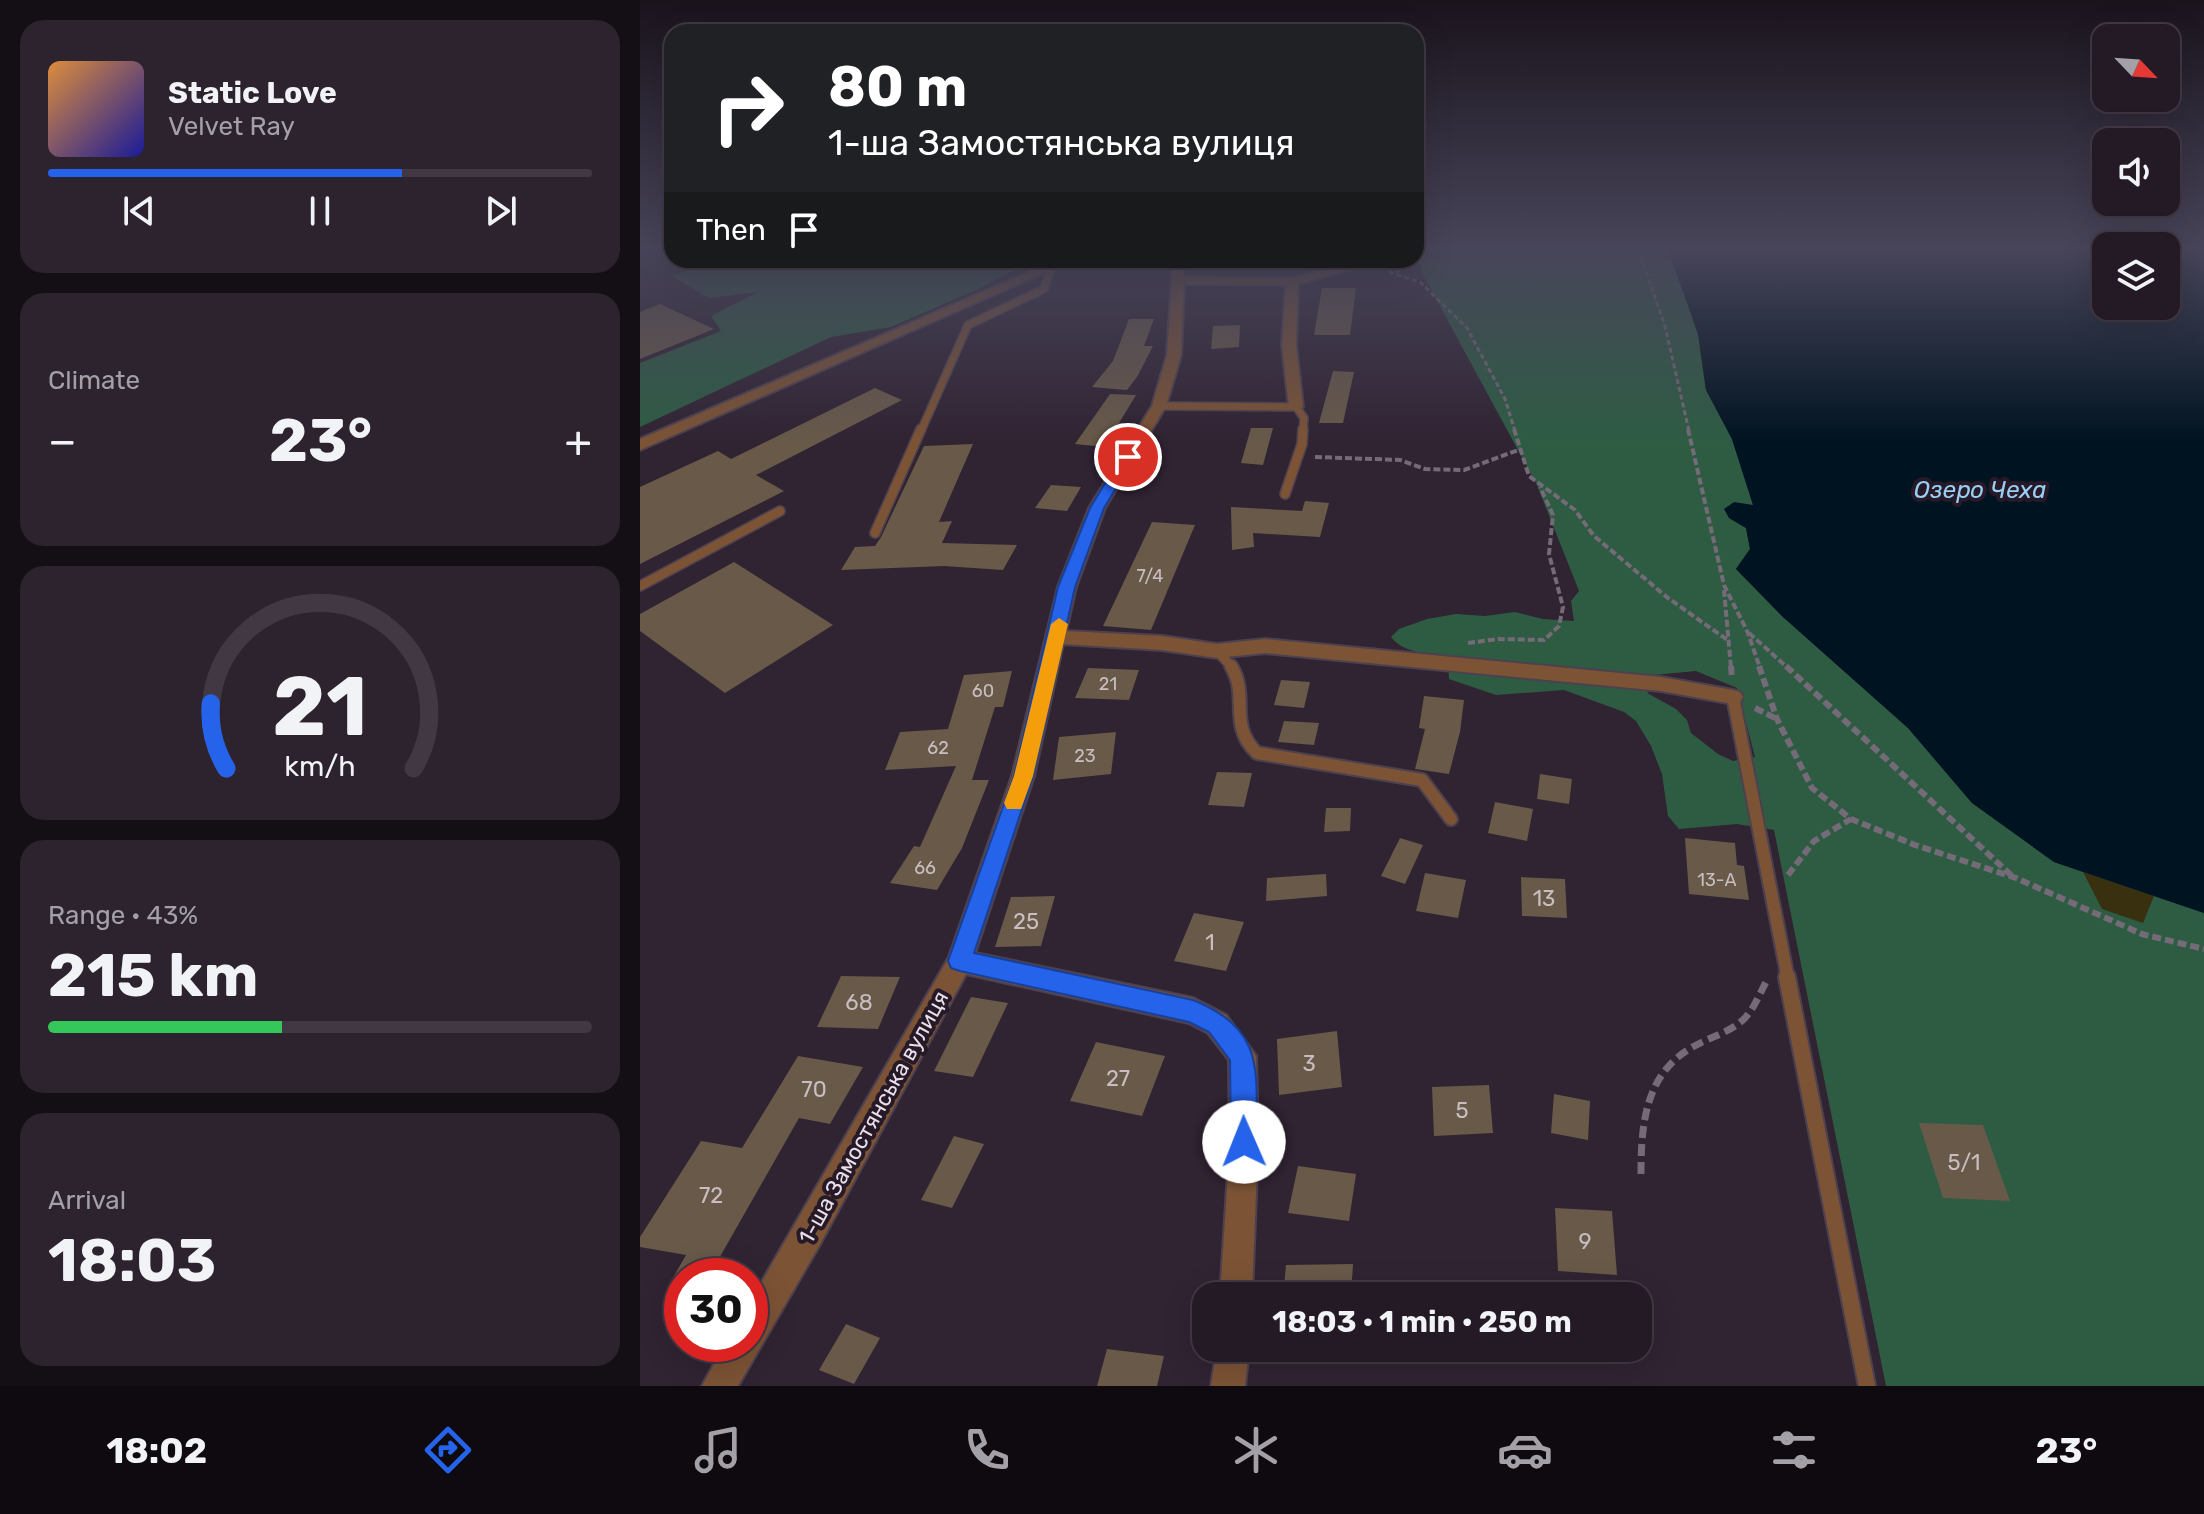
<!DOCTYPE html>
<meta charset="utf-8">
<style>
:root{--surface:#241a26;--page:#2c232e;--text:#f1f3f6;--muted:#a3a1a7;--line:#413843;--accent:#2563eb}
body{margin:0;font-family:Rubik,sans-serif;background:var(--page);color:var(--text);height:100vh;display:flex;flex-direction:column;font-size:30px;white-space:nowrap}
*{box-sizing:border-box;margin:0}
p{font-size:26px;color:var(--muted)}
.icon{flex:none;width:44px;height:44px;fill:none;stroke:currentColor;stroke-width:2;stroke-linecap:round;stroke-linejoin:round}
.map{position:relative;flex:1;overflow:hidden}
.sheet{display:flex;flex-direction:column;gap:20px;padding:20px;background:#140e15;width:640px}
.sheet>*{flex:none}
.guide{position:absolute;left:24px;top:24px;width:760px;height:244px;border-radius:24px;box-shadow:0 8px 32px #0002,0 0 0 2px var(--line);background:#202124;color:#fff;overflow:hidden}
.needle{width:52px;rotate:115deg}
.fabs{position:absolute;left:1452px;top:24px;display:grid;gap:16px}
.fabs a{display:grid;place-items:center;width:88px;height:88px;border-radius:16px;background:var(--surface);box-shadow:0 8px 32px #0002,0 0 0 2px var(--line);font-size:40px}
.speed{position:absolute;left:24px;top:1258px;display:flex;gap:16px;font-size:40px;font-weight:700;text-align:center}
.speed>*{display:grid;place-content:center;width:104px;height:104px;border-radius:50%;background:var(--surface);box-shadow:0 8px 32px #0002,0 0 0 2px var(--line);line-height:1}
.speed .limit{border:12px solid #d22;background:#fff;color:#111}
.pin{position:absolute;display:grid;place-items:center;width:68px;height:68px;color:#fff;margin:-34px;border:4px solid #fff;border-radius:50%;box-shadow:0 2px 8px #0007}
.me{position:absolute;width:88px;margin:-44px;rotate:359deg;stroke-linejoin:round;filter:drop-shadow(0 0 6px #0008)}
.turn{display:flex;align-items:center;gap:28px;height:168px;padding:0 32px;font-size:36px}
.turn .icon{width:104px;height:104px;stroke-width:2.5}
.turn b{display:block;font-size:56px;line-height:68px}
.then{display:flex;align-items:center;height:76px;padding:0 32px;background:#0003;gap:16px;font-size:30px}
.big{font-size:60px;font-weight:700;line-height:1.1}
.sheet .tile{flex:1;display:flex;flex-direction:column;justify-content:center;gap:12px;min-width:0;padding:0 28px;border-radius:24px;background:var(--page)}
.sheet .dial{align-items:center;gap:0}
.dial svg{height:208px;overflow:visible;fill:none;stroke:var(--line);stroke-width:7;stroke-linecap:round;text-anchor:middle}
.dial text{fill:var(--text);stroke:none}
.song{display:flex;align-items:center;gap:24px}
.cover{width:96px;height:96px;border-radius:12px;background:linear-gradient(135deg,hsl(30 70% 55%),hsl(240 70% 35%))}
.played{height:8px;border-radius:4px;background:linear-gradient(90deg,var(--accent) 65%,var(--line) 65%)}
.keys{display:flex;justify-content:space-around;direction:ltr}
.heat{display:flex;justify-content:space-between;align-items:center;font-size:44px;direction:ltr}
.charge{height:12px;border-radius:6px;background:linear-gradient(90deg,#34c759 43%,var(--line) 0)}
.trip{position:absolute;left:552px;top:1282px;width:460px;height:80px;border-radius:24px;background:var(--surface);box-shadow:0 8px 32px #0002,0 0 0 2px var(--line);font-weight:700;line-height:80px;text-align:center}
.menu{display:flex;height:128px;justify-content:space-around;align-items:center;background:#0e0a0f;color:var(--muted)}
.menu .icon{width:56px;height:56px}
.menu .active{color:var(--accent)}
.menu b{font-size:36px;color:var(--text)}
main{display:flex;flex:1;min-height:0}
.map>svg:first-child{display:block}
</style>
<main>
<section class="sheet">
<div class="tile">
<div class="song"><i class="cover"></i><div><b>Static Love</b><p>Velvet Ray</p></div></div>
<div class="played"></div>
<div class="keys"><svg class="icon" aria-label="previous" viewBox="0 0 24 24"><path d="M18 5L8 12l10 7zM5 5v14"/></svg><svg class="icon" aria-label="pause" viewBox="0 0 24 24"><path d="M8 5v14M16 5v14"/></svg><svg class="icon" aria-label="next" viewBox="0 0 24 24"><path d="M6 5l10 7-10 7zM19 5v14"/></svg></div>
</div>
<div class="tile"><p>Climate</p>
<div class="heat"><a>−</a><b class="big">23°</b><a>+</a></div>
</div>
<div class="tile dial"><svg viewBox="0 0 100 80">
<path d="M14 69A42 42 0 1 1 86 69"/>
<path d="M14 69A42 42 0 0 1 8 44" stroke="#2563eb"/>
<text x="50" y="56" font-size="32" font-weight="700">21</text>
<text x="50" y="72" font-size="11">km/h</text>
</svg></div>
<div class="tile"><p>Range · 43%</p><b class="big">215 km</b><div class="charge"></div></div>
<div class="tile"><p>Arrival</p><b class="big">18:03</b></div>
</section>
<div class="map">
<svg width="1564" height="1386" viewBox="0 0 1564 1386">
<rect width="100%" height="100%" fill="#302332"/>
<!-- green -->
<g fill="#2d5c43" fill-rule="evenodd">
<path d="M776 249H1028L1058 334 1066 390 1092 439 1113 505 1089 518 1106 528 1110 549 1096 569 1143 617 1268 728 1332 803 1414 862 1564 913V1386H1246L1134 830 1097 824 1039 829 1028 816 1022 774 1011 746 996 721 984 712 924 690 856 695 809 679 808 655C788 653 764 654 751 637L759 629 787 619 816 614 845 616 875 612 903 619 934 621 931 601 939 591 897 485 782 273ZM1056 671 1097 688 1115 757 1093 761 1078 754 1051 733 1047 720 1036 709 1009 694 1001 684 1014 675Z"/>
<polygon points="76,260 358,260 376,269 341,288 251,327 191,337 0,427 0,363 81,331 71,316 118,292 69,298 32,276"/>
</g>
<!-- sand -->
<polygon fill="#38300f" points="1443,872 1514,896 1503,923 1462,909"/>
<!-- water -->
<polygon fill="#001320" points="1028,249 1466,249 1466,306 1526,306 1526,249 1564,249 1564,913 1414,862 1332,803 1268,728 1143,617 1096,569 1110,549 1106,528 1089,518 1084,509 1094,502 1113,505 1092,439 1066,390 1058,334"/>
<!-- building -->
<g fill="#685949">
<polygon points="682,288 716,288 710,335 674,335"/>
<polygon points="20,304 74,329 0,359 0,312"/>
<polygon points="489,319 514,319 504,346 513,346 497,377 487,390 452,387 473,361"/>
<polygon points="600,325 599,347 571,349 573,326"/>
<polygon points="693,371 714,372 703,423 679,423"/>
<polygon points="235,388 262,400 116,475 144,491 0,564 0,487 78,451 91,459"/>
<polygon points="470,394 496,395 479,423 483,424 464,447 435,444"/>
<polygon points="611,428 633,428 623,465 601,463"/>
<polygon points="333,444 299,522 312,521 302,543 377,545 363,570 304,566 201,570 215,547 235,546 241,537 284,446"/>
<polygon points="411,485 441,487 427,511 395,508"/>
<polygon points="665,501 689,503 680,537 613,533 614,547 592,550 591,507 662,511"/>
<polygon points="512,522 555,525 511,630 463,626"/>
<polygon points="94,562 193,625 85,693 0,631 0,614"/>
<polygon points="448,668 499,670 489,700 435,698"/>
<polygon points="372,671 363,707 355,707 332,780 349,780 322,848 297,890 250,883 274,846 280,847 316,766 245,770 260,732 308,729 324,675"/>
<polygon points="641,680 670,682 664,708 634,705"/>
<polygon points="784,696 824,700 820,732 809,774 775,769 785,729 779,728"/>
<polygon points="644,721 679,723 674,745 638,742"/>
<polygon points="476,732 471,774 413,780 419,737"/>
<polygon points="577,772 612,773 604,807 568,805"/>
<polygon points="900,774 932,779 929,804 897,799"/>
<polygon points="855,802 893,809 887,841 848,833"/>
<polygon points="686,808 711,808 710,831 684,832"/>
<polygon points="760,838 783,845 765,884 741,876"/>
<polygon points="1045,838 1095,843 1097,865 1104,866 1109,900 1049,894"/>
<polygon points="785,873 826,880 818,918 776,911"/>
<polygon points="686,874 687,896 626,901 627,878"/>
<polygon points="881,877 925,879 927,918 882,916"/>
<polygon points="415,896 401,946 355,947 371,897"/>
<polygon points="554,913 604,922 586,971 534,961"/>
<polygon points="201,976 260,977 238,1029 177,1027"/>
<polygon points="331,997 368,1003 333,1077 294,1071"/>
<polygon points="697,1031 702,1087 639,1095 637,1039"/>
<polygon points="456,1042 525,1056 502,1116 430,1101"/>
<polygon points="158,1056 223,1067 190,1124 159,1118 69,1276 34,1276 46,1255 0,1247 0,1237 61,1141 102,1148"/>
<polygon points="849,1085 853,1133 794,1136 792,1087"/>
<polygon points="914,1094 950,1101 948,1140 911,1133"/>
<polygon points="1279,1123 1343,1125 1370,1201 1303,1198"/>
<polygon points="314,1136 344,1144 312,1208 281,1200"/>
<polygon points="658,1166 716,1174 709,1221 648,1213"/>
<polygon points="915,1208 972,1211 977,1275 918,1271"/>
<polygon points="713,1264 711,1296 643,1296 646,1265"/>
<polygon points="206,1324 240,1338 214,1384 179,1370"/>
<polygon points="467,1349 524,1356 517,1386 457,1386"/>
</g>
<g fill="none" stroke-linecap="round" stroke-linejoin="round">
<defs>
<g id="lane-far3">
<polyline points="519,406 656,407 664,418 663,431"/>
<polyline points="281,431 328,325 404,289 411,268"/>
</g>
<g id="lane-far2">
<polyline points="645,494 662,444 663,429"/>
<polyline points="235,533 281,429"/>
<polyline points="0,586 140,511"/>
<polyline points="577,651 593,668"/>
</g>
<g id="lane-far1">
<path d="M591 666C610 697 587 724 617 753L782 780 811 819"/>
<polyline points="1093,697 1148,979"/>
</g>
<polyline id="lane" points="1147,977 1227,1386"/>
<g id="street">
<polygon points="417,260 433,260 0,450 0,439"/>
<polygon points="530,260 542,260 544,277 652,278 724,260 744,260 658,284 656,345 663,407 656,411 649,407 642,345 646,285 544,284 541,355 526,406 465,508 436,587 426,631 522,636 577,644 625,639 1021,677 1093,690 1100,692 1103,697 1100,702 1093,704 1021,691 625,653 577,658 522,650 423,644 394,776 335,953 553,998 586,1015 616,1056 618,1142 612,1296 580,1296 590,1142 589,1060 568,1033 549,1023 326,974 179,1246 98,1386 62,1386 85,1344 110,1344 110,1302 309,957 372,776 418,587 449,508 512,406 527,355 532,280"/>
<polygon points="577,1348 609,1348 605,1386 571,1386"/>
</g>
</defs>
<!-- lane-far3 casing -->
<use href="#lane-far3" stroke="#4d414f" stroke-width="10"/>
<!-- lane-far2 casing -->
<use href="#lane-far2" stroke="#4d414f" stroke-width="12"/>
<!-- lane-far1 casing -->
<use href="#lane-far1" stroke="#4d414f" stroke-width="16"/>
<!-- lane casing -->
<use href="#lane" stroke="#4d414f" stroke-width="20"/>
<!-- street casing -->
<use href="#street" stroke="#4d414f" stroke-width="4"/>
<!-- path-far3 -->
<g stroke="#756a77" stroke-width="3" stroke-dasharray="5 3" stroke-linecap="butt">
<polyline points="998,249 1025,326 1049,431"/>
<polyline points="749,272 780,282 827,328 865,399 875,431"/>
<polyline points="757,273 764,260"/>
</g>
<!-- path-far2 -->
<g stroke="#756a77" stroke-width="4" stroke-dasharray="7 3" stroke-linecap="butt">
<polyline points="874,429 889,476 935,510 954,536 1028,598 1089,641"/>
<polyline points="1048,429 1084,585 1108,633 1120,668"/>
<polyline points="675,457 760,460 785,469 824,470 881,449"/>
<polyline points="1084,590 1091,668"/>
<polyline points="1109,633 1148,668"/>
<polyline points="828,643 858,639 904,640 919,626 923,607 909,554 913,515 900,487"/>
</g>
<!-- path-far1 -->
<g stroke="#756a77" stroke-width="6" stroke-dasharray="9 4" stroke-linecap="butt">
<polyline points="1091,666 1092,679"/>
<polyline points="1119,666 1137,719 1172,788 1211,819 1275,845 1376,878 1502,934 1564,949"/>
<polyline points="1146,666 1372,876"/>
<polyline points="1115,708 1137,719"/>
<polyline points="1148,875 1174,841 1211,819"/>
</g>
<!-- path -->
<path stroke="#756a77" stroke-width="7" stroke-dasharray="12 6" stroke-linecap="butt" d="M1001 1174C1001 1125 1005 1075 1051 1048 1069 1037 1090 1033 1105 1018 1115 1007 1120 993 1127 980"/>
<!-- lane-far3 -->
<use href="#lane-far3" stroke="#7c5335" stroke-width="7"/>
<!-- lane-far2 -->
<use href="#lane-far2" stroke="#7c5335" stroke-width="9"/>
<!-- lane-far1 -->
<use href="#lane-far1" stroke="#7c5335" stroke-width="12"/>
<!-- lane -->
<use href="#lane" stroke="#7c5335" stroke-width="16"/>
<!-- street -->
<use href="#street" fill="#7c5335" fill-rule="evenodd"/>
</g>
<!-- sky -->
<linearGradient id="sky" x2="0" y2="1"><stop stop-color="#1a131c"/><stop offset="0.56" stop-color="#48455a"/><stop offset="1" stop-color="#48455a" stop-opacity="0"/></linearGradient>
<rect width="1564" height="444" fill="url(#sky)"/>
<!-- route -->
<path fill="#2563eb" stroke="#184099" stroke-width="2" d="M488 453 495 457 464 508 435 587 393 776 334 953 553 1000C628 1030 615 1073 617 1142L613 1151 604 1155 594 1151 591 1142 590 1060 569 1032 549 1022 320 971 311 968 308 961 374 776 418 587 450 508 483 454Z"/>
<!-- slow -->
<polygon fill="#f59e0b" points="419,618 428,624 393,776 381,809 367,809 364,803 374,776 411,624"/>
<g text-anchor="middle" stroke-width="8" stroke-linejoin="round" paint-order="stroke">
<!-- number labels -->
<g font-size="18" fill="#c8bec1">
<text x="510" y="582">7/4</text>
<text x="468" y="690">21</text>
<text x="343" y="697">60</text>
<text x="298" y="754">62</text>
<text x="445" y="762">23</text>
<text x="285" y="874">66</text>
<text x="1077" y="886">13-А</text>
</g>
<!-- near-number labels -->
<g font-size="22" fill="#c8bec1">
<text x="904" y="906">13</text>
<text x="386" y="929">25</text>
<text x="570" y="950">1</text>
<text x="219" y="1010">68</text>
<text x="669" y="1071">3</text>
<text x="478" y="1086">27</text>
<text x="174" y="1097">70</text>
<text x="822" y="1118">5</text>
<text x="1324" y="1170">5/1</text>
<text x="71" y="1203">72</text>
<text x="945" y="1249">9</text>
</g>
<!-- street labels -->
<g font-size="22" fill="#e8dfe9" stroke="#261a28">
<text transform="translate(233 1117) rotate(-61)" y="8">1-ша Замостянська вулиця</text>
</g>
<!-- water labels -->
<g font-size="24" font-style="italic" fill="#98cff2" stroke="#261a28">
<text x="1340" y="498">Озеро Чеха</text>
</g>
</g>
</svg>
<div class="fabs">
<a><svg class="needle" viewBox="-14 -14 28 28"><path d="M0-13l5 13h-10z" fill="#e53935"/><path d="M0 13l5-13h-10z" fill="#a3a1a7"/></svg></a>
<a><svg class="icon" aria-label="sound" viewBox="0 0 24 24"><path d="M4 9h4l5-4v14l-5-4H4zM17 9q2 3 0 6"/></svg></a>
<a><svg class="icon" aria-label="layers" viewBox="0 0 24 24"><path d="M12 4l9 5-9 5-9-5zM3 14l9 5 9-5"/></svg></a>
</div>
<div class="speed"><div class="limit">30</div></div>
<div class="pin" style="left:488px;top:457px;background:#d93025"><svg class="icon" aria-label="arrive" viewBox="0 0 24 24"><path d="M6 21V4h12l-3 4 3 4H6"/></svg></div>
<svg class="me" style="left:604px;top:1142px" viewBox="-20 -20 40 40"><circle r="19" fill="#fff"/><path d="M0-13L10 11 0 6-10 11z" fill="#2563eb"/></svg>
<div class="trip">18:03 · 1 min · 250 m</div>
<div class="guide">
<div class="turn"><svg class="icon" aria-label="right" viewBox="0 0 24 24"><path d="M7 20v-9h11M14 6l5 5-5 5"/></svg><div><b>80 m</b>1-ша Замостянська вулиця</div></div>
<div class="then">Then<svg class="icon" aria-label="arrive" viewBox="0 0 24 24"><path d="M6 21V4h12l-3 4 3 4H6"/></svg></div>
</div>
</div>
</main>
<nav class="menu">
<b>18:02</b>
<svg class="icon active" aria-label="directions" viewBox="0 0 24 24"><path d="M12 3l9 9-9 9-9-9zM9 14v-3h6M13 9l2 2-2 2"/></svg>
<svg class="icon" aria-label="music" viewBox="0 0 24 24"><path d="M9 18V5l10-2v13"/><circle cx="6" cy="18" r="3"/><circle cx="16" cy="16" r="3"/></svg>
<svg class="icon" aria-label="phone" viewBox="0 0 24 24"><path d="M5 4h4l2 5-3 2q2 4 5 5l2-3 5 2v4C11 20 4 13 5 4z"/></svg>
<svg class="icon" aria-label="climate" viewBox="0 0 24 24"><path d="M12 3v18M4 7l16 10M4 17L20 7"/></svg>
<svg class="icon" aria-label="car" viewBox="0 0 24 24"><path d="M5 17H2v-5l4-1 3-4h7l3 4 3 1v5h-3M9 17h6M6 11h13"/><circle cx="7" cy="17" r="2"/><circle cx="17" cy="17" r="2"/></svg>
<svg class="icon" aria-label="filters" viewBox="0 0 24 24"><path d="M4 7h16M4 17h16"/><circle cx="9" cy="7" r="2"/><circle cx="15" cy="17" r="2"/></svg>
<b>23°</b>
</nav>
